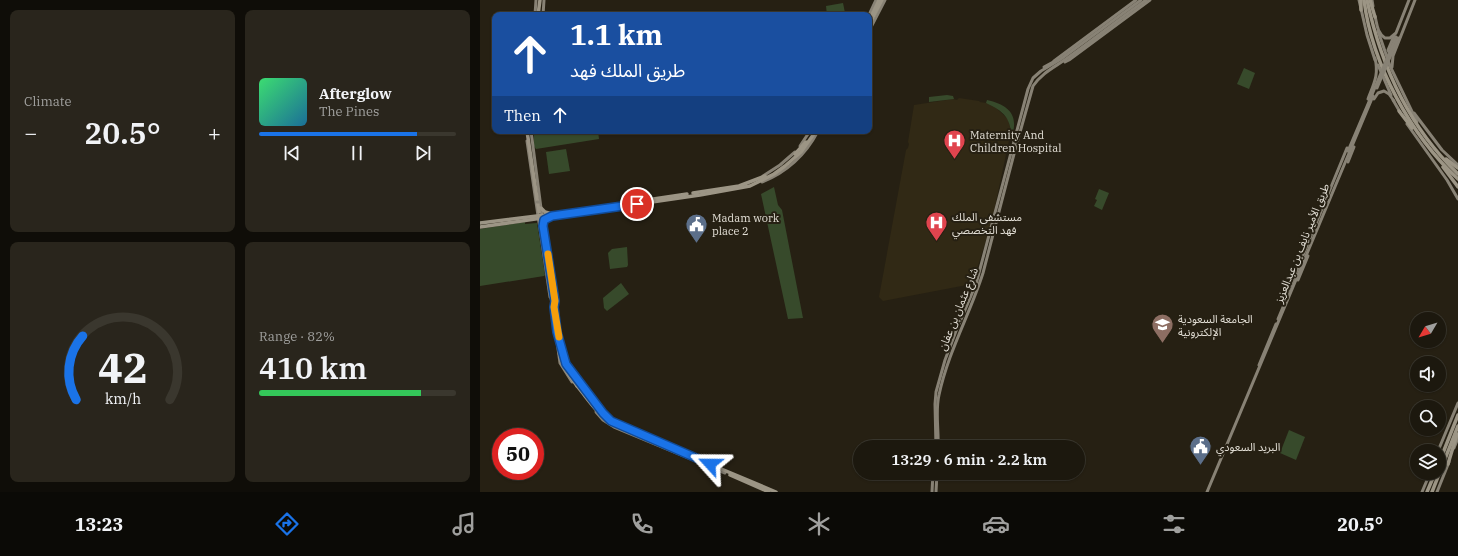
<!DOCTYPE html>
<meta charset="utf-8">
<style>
:root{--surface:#1c180e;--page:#29251c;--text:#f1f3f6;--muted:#a0a09e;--line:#3a372e;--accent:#1a73e8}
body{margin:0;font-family:"IBM Plex Serif","Noto Sans Arabic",serif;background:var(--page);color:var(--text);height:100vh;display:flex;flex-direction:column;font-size:15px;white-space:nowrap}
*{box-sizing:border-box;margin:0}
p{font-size:13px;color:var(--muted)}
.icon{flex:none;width:22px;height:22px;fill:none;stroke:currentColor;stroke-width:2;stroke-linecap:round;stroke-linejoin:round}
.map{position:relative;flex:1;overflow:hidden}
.sheet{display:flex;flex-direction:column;gap:10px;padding:10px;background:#0f0d08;width:480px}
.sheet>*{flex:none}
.hud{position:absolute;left:12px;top:12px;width:380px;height:122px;border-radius:8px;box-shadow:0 1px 3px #0004,0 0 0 1px var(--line);background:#1a4fa0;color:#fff;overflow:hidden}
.needle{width:26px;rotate:232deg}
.tools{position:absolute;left:930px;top:312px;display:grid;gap:8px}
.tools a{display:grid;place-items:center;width:36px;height:36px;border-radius:50%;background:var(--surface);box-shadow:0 1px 3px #0004,0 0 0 1px var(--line);font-size:20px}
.speed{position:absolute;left:12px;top:428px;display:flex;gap:8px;font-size:20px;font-weight:700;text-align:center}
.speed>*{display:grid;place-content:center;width:52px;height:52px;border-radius:50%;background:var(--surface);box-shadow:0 1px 3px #0004,0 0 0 1px var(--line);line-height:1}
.speed .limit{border:6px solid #d22;background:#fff;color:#111}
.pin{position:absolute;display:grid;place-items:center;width:34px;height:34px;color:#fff;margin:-17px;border:2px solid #fff;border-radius:50%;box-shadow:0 1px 4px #0007}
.me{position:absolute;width:44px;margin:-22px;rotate:294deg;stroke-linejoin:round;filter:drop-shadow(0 0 3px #0008)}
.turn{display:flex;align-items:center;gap:14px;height:84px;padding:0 12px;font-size:18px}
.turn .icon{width:52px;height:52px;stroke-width:2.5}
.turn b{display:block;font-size:28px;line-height:34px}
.then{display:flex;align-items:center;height:38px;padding:0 12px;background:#0003;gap:8px;font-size:15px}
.big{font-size:30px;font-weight:600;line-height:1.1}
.sheet .tile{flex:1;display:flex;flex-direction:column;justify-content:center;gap:6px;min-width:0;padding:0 14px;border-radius:8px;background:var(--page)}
.sheet .dial{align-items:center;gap:0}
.dial svg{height:104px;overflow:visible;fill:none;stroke:var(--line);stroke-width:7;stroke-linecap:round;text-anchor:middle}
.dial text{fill:var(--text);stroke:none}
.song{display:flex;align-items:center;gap:12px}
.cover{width:48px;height:48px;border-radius:6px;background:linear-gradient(135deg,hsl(140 70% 55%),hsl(200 70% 35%))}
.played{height:4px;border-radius:2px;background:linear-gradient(90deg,var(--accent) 80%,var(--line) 80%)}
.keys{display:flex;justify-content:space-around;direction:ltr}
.heat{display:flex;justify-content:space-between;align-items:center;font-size:22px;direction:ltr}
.charge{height:6px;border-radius:3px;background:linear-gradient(90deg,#34c759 82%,var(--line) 0)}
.sheet .tiles{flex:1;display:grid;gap:10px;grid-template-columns:repeat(2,1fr)}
.trip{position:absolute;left:373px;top:440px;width:232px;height:40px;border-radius:20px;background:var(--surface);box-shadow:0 1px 3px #0004,0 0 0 1px var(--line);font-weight:600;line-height:40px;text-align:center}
.dock{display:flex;height:64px;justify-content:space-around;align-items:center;background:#0b0a06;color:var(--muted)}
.dock .icon{width:28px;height:28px}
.dock .on{color:var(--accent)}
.dock b{font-size:18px;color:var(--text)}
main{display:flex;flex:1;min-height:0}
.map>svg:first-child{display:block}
</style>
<main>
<section class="sheet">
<div class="tiles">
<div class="tile"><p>Climate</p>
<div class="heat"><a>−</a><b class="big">20.5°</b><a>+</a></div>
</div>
<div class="tile">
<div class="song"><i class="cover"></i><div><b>Afterglow</b><p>The Pines</p></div></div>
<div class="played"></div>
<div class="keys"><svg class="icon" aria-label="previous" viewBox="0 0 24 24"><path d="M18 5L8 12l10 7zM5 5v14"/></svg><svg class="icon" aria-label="pause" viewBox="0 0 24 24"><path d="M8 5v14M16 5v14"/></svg><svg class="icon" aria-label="next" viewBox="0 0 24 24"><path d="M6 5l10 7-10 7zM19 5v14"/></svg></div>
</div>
<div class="tile dial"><svg viewBox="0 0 100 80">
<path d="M14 69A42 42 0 1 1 86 69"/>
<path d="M14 69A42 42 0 0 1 19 20" stroke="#1a73e8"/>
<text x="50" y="56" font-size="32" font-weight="700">42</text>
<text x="50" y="72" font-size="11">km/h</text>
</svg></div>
<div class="tile"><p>Range · 82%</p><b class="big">410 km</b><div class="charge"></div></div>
</div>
</section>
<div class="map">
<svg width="978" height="492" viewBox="0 0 978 492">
<rect width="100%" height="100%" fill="#262013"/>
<!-- built -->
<polygon fill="#312915" points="479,98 499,101 500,102 506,103 516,108 528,119 531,131 511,225 492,284 403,301 399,297 426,150 428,148 429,144 428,142 434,105 473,99 477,100"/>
<!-- green -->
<g fill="#374a2b">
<polygon points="363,3 365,13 347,15 346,6"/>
<polygon points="764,68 775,73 769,89 757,84"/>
<polygon points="467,95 473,96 474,99 449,102 449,97"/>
<path d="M507 100C528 105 539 114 532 136 529 117 525 112 506 103Z"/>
<polygon points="54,131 118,131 119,139 56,149 54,146"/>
<polygon points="86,149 90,171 69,174 66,152"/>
<polygon points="294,187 298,205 302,210 323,318 308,319 281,194"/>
<polygon points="619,189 629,193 622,210 614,206 617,200 615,199"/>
<polygon points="45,222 45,224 57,223 65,275 64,276 0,286 0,229"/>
<polygon points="147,247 148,265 147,267 130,269 128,253 132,249"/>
<polygon points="141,283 149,294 127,311 124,308 123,298"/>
<polygon points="809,430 825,437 816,460 800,453"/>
</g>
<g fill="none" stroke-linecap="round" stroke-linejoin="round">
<!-- major -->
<g stroke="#888275" stroke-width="3">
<polyline points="879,0 887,35 895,60"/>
<polyline points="892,0 893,6"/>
<polyline points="55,15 56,0"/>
<polyline points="63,15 64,0"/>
<polyline points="389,15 396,0"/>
<path d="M895 16C897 24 897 33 905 38H910L916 33 929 0"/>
<polyline points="389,31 405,0"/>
<polyline points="898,31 910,66 937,122"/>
<polyline points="911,54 909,52 908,50 914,36"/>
<polyline points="574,61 656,0"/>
<polyline points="585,62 589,60 670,0"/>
<polyline points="898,65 911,95"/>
<polyline points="564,67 575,61"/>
<polyline points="912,67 913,56 935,0"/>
<path d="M888 99C894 83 899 75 895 58"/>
<polyline points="894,99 898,93 904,91 909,94 914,101"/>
<polyline points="913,100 920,112"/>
<polyline points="934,113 962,150 978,165"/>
<polyline points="927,124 967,180 978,199"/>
<polyline points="51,131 62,216"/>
<polyline points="47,141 70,297"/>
<polyline points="320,146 330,131"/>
<polyline points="868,151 891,97"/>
<polyline points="868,162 874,147"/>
<polyline points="283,176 300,165 315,152"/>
<path d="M282 182C307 172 326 154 338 131"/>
<polyline points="63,225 75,301 74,307"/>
<polyline points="818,280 828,256"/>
<polyline points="806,299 808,292 867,148"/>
<polyline points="798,319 806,300"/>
<polyline points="78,333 83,358 89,370 126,416 135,423 151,430"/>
<polyline points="76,334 80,363 92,382"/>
<polyline points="779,365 796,324"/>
<polyline points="116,412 123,420 134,427 245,473"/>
<polyline points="456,447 455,404 456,392 465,360 476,331 496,284 548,89 553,78 561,71 581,59 661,0"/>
<path d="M458 447C459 430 455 412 459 395 468 352 490 314 503 273L535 150 553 86C562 73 573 68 586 59 613 40 639 19 666 0"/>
<polyline points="974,448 978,438"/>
<polyline points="958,451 978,403"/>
<polyline points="452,492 453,473"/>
<polyline points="456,492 457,473"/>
<polyline points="727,492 893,96"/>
<polyline points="942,492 950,473"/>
<polyline points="957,492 969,462"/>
</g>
<!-- highway -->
<g stroke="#9c9585" stroke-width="3.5">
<polyline points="881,0 881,10"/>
<path d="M884 0C892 64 931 136 978 179"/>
<path d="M887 0C901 66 929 127 978 174"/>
<polyline points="890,0 895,17"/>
<polyline points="58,15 60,0"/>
<polyline points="390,19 399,0"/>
<polyline points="389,25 402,0"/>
<polyline points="919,111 932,128"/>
<polyline points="47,131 59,212"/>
<polyline points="51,131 51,132"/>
<polyline points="315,154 326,142"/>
<polyline points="966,159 978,168"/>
<polyline points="963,167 978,187"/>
<polyline points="213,193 259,186 285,176"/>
<polyline points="61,208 65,212 72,214"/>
<polyline points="79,213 207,194"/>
<polyline points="60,221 80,357 83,366 97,386"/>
<polyline points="0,223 65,215"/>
<polyline points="63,226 64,220 68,217"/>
<polyline points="0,227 220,195 270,186 294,174 305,166 321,152 336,131"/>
<polyline points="148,430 296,492"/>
<polyline points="959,463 978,415"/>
<polyline points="968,464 977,434"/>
<polyline points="250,475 289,492"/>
<polyline points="947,492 955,473"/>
<polyline points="952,492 978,426"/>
</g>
<!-- major-bridge -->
<g stroke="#888275" stroke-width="3">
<polyline points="897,88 918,38"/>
<polyline points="891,97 916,37"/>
<polyline points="57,202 59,202"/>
<polyline points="61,231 63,231"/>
</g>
<!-- highway-bridge -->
<path stroke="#9c9585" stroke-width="3.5" d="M97 386C115 408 121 421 148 432"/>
</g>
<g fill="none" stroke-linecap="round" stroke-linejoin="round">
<defs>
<polyline id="route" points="157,204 72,216 64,220 63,226 75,301 74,307 77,332 86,364 123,413 131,421 230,464"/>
</defs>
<!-- route casing -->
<use href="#route" stroke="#114b97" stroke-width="10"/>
<!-- route -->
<use href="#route" stroke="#1a73e8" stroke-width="7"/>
<!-- slow -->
<polyline stroke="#f59e0b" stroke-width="7" points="68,254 75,301 74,307 79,337"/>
</g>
<!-- icons -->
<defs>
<symbol id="hospital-pin" viewBox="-11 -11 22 30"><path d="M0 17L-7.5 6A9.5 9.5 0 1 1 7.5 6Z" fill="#e0444e" stroke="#262013"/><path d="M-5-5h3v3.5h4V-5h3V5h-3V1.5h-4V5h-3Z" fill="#fff"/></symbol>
<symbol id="civic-pin" viewBox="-11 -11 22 30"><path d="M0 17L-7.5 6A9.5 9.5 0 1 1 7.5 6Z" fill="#5c6f8a" stroke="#262013"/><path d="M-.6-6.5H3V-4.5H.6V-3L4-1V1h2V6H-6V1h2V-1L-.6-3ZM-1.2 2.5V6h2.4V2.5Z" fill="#fff"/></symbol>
<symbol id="university-pin" viewBox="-11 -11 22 30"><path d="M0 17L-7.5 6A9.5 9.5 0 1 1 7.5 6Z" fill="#8d6e63" stroke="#262013"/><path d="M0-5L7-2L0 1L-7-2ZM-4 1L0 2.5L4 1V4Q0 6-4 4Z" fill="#fff"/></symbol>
</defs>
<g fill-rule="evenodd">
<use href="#hospital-pin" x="462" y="128" width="25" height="34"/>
<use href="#hospital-pin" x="444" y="210" width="25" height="34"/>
<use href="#civic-pin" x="204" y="212" width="25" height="34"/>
<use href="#university-pin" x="670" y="312" width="25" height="34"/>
<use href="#civic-pin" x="708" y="434" width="25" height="34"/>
</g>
<g text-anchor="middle" stroke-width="4" stroke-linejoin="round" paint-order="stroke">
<!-- poi labels -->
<g font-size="11" fill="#e1ddd4" stroke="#262013" text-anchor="start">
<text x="490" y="139">Maternity And<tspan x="490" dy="13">Children Hospital</tspan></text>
<text x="472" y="221">مستشفى الملك<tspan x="472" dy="13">فهد التخصصي</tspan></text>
<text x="232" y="222">Madam work<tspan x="232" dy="13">place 2</tspan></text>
<text x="698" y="323">الجامعة السعودية<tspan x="698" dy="13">الإلكترونية</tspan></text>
<text x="736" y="451">البريد السعودي</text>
</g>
<!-- street labels -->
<g font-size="11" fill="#e1ddd4" stroke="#262013">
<text transform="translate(822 243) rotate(-68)" y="4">طريق الأمير نايف بن عبدالعزيز</text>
<text transform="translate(478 309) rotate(-68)" y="4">شارع عثمان بن عفان</text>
</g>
</g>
</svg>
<div class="tools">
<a><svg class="needle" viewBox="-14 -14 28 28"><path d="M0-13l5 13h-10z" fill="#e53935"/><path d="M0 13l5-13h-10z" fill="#a0a09e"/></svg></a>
<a><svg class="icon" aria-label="sound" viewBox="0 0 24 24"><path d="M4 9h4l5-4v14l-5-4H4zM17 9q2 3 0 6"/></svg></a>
<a><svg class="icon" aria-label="search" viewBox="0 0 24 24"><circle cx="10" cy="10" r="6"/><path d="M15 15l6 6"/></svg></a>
<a><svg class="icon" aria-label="layers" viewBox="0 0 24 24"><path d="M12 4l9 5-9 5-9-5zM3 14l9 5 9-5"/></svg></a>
</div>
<div class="speed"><div class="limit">50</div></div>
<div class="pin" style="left:157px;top:204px;background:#d93025"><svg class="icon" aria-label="arrive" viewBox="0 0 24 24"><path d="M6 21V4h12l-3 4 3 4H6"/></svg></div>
<svg class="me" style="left:230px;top:464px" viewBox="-20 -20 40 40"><path d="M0-17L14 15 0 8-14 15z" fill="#1a73e8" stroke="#fff" stroke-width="4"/></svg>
<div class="trip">13:29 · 6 min · 2.2 km</div>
<div class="hud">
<div class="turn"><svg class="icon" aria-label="ahead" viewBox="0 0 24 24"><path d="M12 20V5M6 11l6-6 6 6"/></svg><div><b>1.1 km</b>طريق الملك فهد</div></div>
<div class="then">Then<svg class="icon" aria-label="ahead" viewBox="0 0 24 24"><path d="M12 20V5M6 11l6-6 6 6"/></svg></div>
</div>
</div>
</main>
<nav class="dock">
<b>13:23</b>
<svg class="icon on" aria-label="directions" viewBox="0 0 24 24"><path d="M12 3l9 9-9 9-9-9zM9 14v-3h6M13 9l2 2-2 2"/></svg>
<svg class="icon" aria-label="music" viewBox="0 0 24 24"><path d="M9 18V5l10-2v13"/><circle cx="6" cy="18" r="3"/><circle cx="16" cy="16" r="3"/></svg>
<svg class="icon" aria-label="phone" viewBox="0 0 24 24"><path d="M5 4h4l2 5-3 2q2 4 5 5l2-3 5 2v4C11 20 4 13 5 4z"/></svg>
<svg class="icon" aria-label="climate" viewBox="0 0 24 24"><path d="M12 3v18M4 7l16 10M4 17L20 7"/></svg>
<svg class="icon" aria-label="car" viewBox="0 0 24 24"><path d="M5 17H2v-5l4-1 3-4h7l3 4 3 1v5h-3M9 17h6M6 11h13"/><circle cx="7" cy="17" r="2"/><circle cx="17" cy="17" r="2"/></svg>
<svg class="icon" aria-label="filters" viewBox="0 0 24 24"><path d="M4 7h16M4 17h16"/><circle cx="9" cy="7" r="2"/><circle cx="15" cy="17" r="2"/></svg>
<b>20.5°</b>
</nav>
